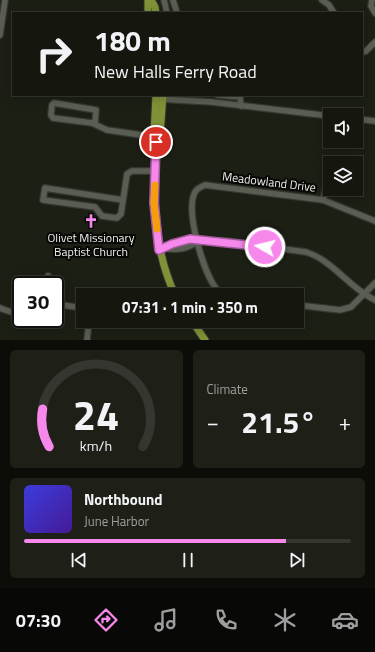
<!DOCTYPE html>
<meta charset="utf-8">
<style>
:root{--surface:#15170f;--page:#1e2018;--text:#f1f3f6;--muted:#9d9f9e;--line:#34362f;--accent:#f788eb}
body{margin:0;font-family:"Titillium Web",sans-serif;background:var(--page);color:var(--text);height:100vh;display:flex;flex-direction:column;font-size:15px;white-space:nowrap}
*{box-sizing:border-box;margin:0}
p{font-size:13px;color:var(--muted)}
.icon{flex:none;width:22px;height:22px;fill:none;stroke:currentColor;stroke-width:2;stroke-linecap:round;stroke-linejoin:round}
.map{position:relative;height:340px;overflow:hidden}
.details{display:flex;flex-direction:column;gap:10px;padding:10px;background:#0c0d08;flex:1}
.details>*{flex:none}
.guide{position:absolute;left:12px;top:12px;width:351px;height:84px;border-radius:0px;box-shadow:0 2px 10px #0003,0 0 0 1px var(--line);background:#15170f;color:var(--text);overflow:hidden}
.buttons{position:absolute;left:323px;top:108px;display:grid;gap:8px}
.buttons a{display:grid;place-items:center;width:40px;height:40px;border-radius:0px;background:var(--surface);box-shadow:0 2px 10px #0003,0 0 0 1px var(--line);font-size:20px}
.speed{position:absolute;left:12px;top:276px;display:flex;gap:8px;font-size:20px;font-weight:700;text-align:center}
.speed>*{display:grid;place-content:center;width:52px;height:52px;border-radius:50%;background:var(--surface);box-shadow:0 2px 10px #0003,0 0 0 1px var(--line);line-height:1}
.speed .limit{border:2px solid #111;border-radius:6px;background:#fff;color:#111}
.pin{position:absolute;display:grid;place-items:center;width:34px;height:34px;color:#fff;margin:-17px;border:2px solid #fff;border-radius:50%;box-shadow:0 1px 4px #0007}
.me{position:absolute;width:44px;margin:-22px;rotate:278deg;stroke-linejoin:round;filter:drop-shadow(0 0 3px #0008)}
.turn{display:flex;align-items:center;gap:14px;height:84px;padding:0 16px;font-size:18px}
.turn .icon{width:52px;height:52px;stroke-width:2.5}
.turn b{display:block;font-size:28px;line-height:34px}
.big{font-size:30px;font-weight:700;line-height:1.1}
.details .card{flex:1;display:flex;flex-direction:column;justify-content:center;gap:6px;min-width:0;padding:0 14px;border-radius:6px;background:var(--page)}
.details .dial{align-items:center;gap:0}
.dial svg{height:104px;overflow:visible;fill:none;stroke:var(--line);stroke-width:7;stroke-linecap:round;text-anchor:middle}
.dial text{fill:var(--text);stroke:none}
.song{display:flex;align-items:center;gap:12px}
.cover{width:48px;height:48px;border-radius:6px;background:linear-gradient(135deg,hsl(240 70% 55%),hsl(260 70% 35%))}
.played{height:4px;border-radius:2px;background:linear-gradient(90deg,var(--accent) 80%,var(--line) 80%)}
.keys{display:flex;justify-content:space-around;direction:ltr}
.heat{display:flex;justify-content:space-between;align-items:center;font-size:22px;direction:ltr}
.details .tiles{flex:1;display:grid;gap:10px;grid-template-columns:1fr 1fr}
.card:last-child{grid-column:span 2}
.trip{position:absolute;left:76px;top:288px;width:228px;height:40px;border-radius:0px;background:var(--surface);box-shadow:0 2px 10px #0003,0 0 0 1px var(--line);font-weight:700;line-height:40px;text-align:center}
.menu{display:flex;height:64px;justify-content:space-around;align-items:center;background:#080906;color:var(--muted)}
.menu .icon{width:28px;height:28px}
.menu .active{color:var(--accent)}
.menu b{font-size:18px;color:var(--text)}
.map>svg:first-child{display:block}
</style>
<div class="map">
<svg width="375" height="340" viewBox="0 0 375 340">
<rect width="100%" height="100%" fill="#1c1f14"/>
<g fill="none" stroke-linecap="round" stroke-linejoin="round">
<defs>
<g id="minor">
<polyline points="164,0 167,13"/>
<polyline points="173,0 177,13"/>
<polyline points="322,0 329,5 334,13"/>
<polyline points="372,0 371,6 375,13"/>
<polyline points="0,35 5,0"/>
<polyline points="362,52 366,51 375,42"/>
<polyline points="218,95 240,97 241,106"/>
<polyline points="159,99 212,102 330,116"/>
<polyline points="356,119 375,121"/>
<polyline points="95,124 96,110 54,103 52,105 51,115 53,118 92,123 107,130 155,137"/>
<polyline points="123,200 45,188 43,200 95,207 102,216 117,218 121,214 127,174 132,171 156,171"/>
<polyline points="323,200 329,175"/>
<path d="M165 248C176 251 189 249 197 241"/>
<path d="M159 250 172 244 191 239 197 241H225L306 252C334 261 349 288 375 300"/>
<polyline points="47,285 48,276"/>
<path d="M225 295C221 293 217 291 215 287 203 270 185 211 195 192 197 188 201 187 205 185L323 200 375 221"/>
<polyline points="55,304 83,308"/>
<polyline points="297,305 340,310 351,307 375,283"/>
<polyline points="0,308 14,313 21,311"/>
<polyline points="87,340 89,321"/>
</g>
<g id="major">
<polyline points="151,0 155,7 156,13"/>
<polyline points="148,13 148,0"/>
<path d="M156 95 154 134 156 143C155 198 151 243 175 295"/>
<polyline points="156,143 160,135 163,95"/>
<polyline points="192,321 205,340"/>
</g>
</defs>
<!-- minor casing -->
<use href="#minor" stroke="#353730" stroke-width="8"/>
<!-- major casing -->
<use href="#major" stroke="#353730" stroke-width="9"/>
<!-- minor -->
<use href="#minor" stroke="#5a5e52" stroke-width="5.5"/>
<!-- major -->
<use href="#major" stroke="#7f9238" stroke-width="7"/>
</g>
<g fill="none" stroke-linecap="round" stroke-linejoin="round">
<defs>
<polyline id="route" points="156,142 154,203 159,250 172,244 190,239 265,247"/>
</defs>
<!-- route casing -->
<use href="#route" stroke="#a15899" stroke-width="10"/>
<!-- route -->
<use href="#route" stroke="#f788eb" stroke-width="7"/>
<!-- slow -->
<polyline stroke="#f59e0b" stroke-width="7" points="155,185 154,203 157,229"/>
</g>
<!-- icons -->
<defs>
<symbol id="church-bare" viewBox="-9 -9 18 18"><path d="M-1.2-6h2.4v3.5h3.3v2.4h-3.3V6h-2.4V-.1h-3.3v-2.4h3.3Z" fill="#f788eb" stroke="#070805" stroke-width="2.5" paint-order="stroke"/></symbol>
</defs>
<g fill-rule="evenodd">
<use href="#church-bare" x="81" y="211" width="20" height="20"/>
</g>
<g text-anchor="middle" stroke-width="4" stroke-linejoin="round" paint-order="stroke">
<!-- street labels -->
<g font-size="12" fill="#eef0e9" stroke="#070805">
<text transform="translate(269 182) rotate(7)" y="4">Meadowland Drive</text>
</g>
<!-- poi labels -->
<g font-size="12" fill="#eef0e9" stroke="#070805">
<text x="91" y="242">Olivet Missionary<tspan x="91" dy="14">Baptist Church</tspan></text>
</g>
</g>
</svg>
<div class="buttons">
<a><svg class="icon" aria-label="sound" viewBox="0 0 24 24"><path d="M4 9h4l5-4v14l-5-4H4zM17 9q2 3 0 6"/></svg></a>
<a><svg class="icon" aria-label="layers" viewBox="0 0 24 24"><path d="M12 4l9 5-9 5-9-5zM3 14l9 5 9-5"/></svg></a>
</div>
<div class="speed"><div class="limit">30</div></div>
<div class="pin" style="left:156px;top:142px;background:#d93025"><svg class="icon" aria-label="arrive" viewBox="0 0 24 24"><path d="M6 21V4h12l-3 4 3 4H6"/></svg></div>
<svg class="me" style="left:265px;top:247px" viewBox="-20 -20 40 40"><circle r="17" fill="#f788eb" stroke="#fff" stroke-width="3"/><path d="M0-11L8 9 0 5-8 9z" fill="#fff"/></svg>
<div class="trip">07:31 · 1 min · 350 m</div>
<div class="guide">
<div class="turn"><svg class="icon" aria-label="right" viewBox="0 0 24 24"><path d="M7 20v-9h11M14 6l5 5-5 5"/></svg><div><b>180 m</b>New Halls Ferry Road</div></div>
</div>
</div>
<section class="details">
<div class="tiles">
<div class="card dial"><svg viewBox="0 0 100 80">
<path d="M14 69A42 42 0 1 1 86 69"/>
<path d="M14 69A42 42 0 0 1 9 40" stroke="#f788eb"/>
<text x="50" y="56" font-size="32" font-weight="700">24</text>
<text x="50" y="72" font-size="11">km/h</text>
</svg></div>
<div class="card"><p>Climate</p>
<div class="heat"><a>−</a><b class="big">21.5°</b><a>+</a></div>
</div>
<div class="card">
<div class="song"><i class="cover"></i><div><b>Northbound</b><p>June Harbor</p></div></div>
<div class="played"></div>
<div class="keys"><svg class="icon" aria-label="previous" viewBox="0 0 24 24"><path d="M18 5L8 12l10 7zM5 5v14"/></svg><svg class="icon" aria-label="pause" viewBox="0 0 24 24"><path d="M8 5v14M16 5v14"/></svg><svg class="icon" aria-label="next" viewBox="0 0 24 24"><path d="M6 5l10 7-10 7zM19 5v14"/></svg></div>
</div>
</div>
</section>
<nav class="menu">
<b>07:30</b>
<svg class="icon active" aria-label="directions" viewBox="0 0 24 24"><path d="M12 3l9 9-9 9-9-9zM9 14v-3h6M13 9l2 2-2 2"/></svg>
<svg class="icon" aria-label="music" viewBox="0 0 24 24"><path d="M9 18V5l10-2v13"/><circle cx="6" cy="18" r="3"/><circle cx="16" cy="16" r="3"/></svg>
<svg class="icon" aria-label="phone" viewBox="0 0 24 24"><path d="M5 4h4l2 5-3 2q2 4 5 5l2-3 5 2v4C11 20 4 13 5 4z"/></svg>
<svg class="icon" aria-label="climate" viewBox="0 0 24 24"><path d="M12 3v18M4 7l16 10M4 17L20 7"/></svg>
<svg class="icon" aria-label="car" viewBox="0 0 24 24"><path d="M5 17H2v-5l4-1 3-4h7l3 4 3 1v5h-3M9 17h6M6 11h13"/><circle cx="7" cy="17" r="2"/><circle cx="17" cy="17" r="2"/></svg>
</nav>
